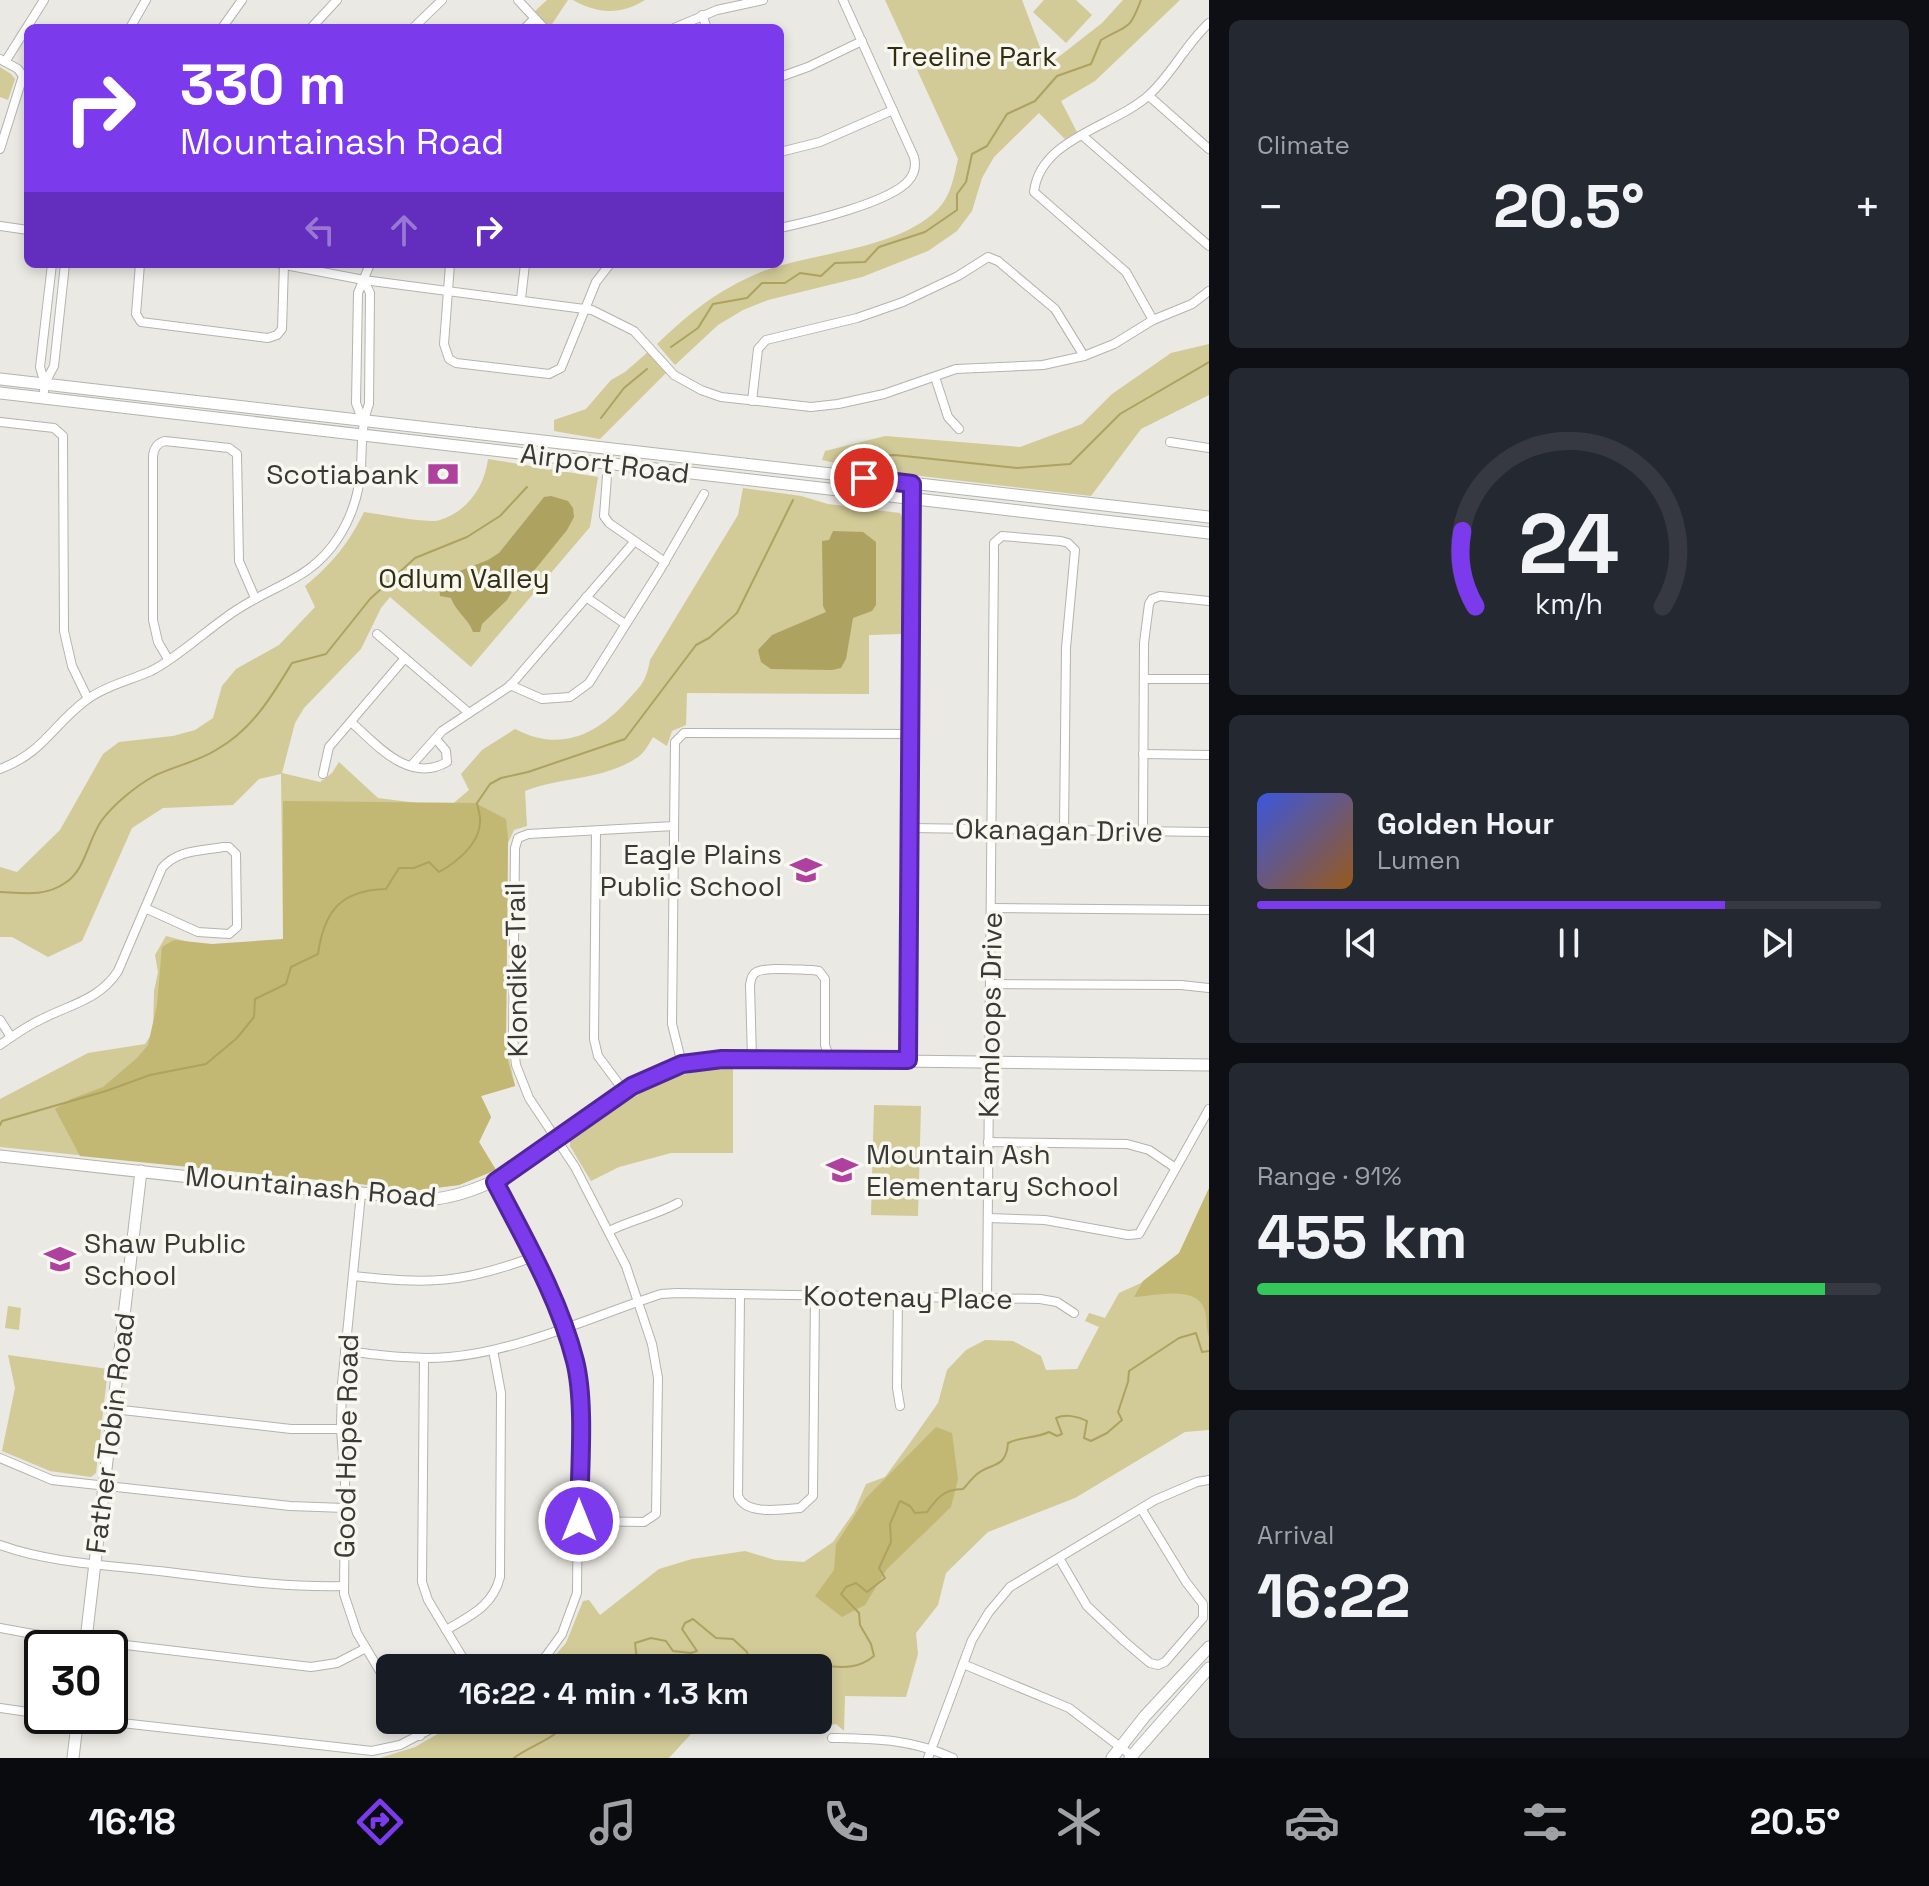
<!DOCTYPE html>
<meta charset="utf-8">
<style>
:root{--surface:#171b24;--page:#242831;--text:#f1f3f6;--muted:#9ea1a6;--line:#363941;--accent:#7c3aed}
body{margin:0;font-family:"Space Grotesk",sans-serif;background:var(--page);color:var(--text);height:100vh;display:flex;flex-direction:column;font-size:30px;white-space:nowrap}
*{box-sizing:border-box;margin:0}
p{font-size:26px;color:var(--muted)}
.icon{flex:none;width:44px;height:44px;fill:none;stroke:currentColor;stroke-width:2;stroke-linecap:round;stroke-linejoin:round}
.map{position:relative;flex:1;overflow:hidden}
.panel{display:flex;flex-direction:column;gap:20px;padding:20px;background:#0d0f14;width:720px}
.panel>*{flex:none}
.top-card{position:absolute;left:24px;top:24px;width:760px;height:244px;border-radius:12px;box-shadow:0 4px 12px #0003;background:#7c3aed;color:#fff;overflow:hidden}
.speed{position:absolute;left:24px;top:1630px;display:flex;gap:16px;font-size:40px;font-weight:700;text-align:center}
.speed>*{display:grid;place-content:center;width:104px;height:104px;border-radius:50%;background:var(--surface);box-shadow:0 4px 12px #0003;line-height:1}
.speed .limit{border:4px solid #111;border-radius:12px;background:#fff;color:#111}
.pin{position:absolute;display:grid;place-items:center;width:68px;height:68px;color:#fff;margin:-34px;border:4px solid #fff;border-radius:50%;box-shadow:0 2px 8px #0007}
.me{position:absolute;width:88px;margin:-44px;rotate:0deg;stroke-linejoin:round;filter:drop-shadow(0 0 6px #0008)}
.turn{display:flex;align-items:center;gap:28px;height:168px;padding:0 24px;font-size:36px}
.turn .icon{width:104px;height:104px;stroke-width:2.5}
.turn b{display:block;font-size:56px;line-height:68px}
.lanes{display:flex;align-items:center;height:76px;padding:0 24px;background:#0003;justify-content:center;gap:40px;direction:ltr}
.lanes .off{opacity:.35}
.big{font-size:60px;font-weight:700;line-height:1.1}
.panel .widget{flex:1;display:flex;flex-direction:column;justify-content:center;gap:12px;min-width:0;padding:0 28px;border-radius:12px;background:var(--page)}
.panel .dial{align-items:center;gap:0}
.dial svg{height:208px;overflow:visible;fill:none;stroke:var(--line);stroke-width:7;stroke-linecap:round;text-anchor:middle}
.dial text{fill:var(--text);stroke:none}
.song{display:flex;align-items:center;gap:24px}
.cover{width:96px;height:96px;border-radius:12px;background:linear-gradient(135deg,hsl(230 70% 55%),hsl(30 70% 35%))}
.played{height:8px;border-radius:4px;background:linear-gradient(90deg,var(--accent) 75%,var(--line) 75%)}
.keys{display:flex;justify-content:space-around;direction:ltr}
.heat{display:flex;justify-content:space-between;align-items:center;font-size:44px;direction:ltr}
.charge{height:12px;border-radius:6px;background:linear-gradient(90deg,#34c759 91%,var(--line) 0)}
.trip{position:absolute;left:376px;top:1654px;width:456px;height:80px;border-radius:12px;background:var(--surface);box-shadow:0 4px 12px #0003;font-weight:700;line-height:80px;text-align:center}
.tab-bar{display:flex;height:128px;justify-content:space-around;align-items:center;background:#090b0e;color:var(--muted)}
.tab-bar .icon{width:56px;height:56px}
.tab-bar .on{color:var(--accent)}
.tab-bar b{font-size:36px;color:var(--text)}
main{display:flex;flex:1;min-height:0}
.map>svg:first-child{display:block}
</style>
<main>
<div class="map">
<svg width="1209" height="1758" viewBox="0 0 1209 1758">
<rect width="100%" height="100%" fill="#eae9e3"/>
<!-- green -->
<g fill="#d2ca97">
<polygon points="547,0 568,0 550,27 534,12"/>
<path d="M573 0H645C621 15 597 14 573 0Z"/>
<path d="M885 0H1022L1047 66 1102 23 1123 0H1180L1095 81 1061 101 1077 132 1065 139 1039 113 994 157 982 178 972 211 957 231 928 251 862 277 768 300 743 310 718 325 675 365 657 344C692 311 716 291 761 272 813 252 898 250 938 209 951 196 954 176 958 159Z"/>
<polygon points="1044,0 1076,0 1092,15 1066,43 1033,12"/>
<polygon points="0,67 11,74 15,79 8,100 0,97"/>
<polygon points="1209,344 1209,395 1141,429 1091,496 862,469 822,460 825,451 885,436 1020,447 1082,424 1112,394 1171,353"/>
<polygon points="648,352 666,373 600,439 554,431 554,420 586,409 611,380 625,372"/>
<path d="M488 459 598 477 590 527 471 667 390 597 381 608 361 649 304 708 295 723 282 773 320 782 332 773 339 762 378 798 449 807 469 790 461 774 482 750 515 729C559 752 595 736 626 702 641 686 646 682 650 660L738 515 743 488 801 496 828 504 900 513 903 519 902 634 869 635V694L687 693 686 725 672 731 667 746 653 737C649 744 644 753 638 757 605 780 560 777 525 791L527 826 514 830 508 843 506 1044 515 1086 481 1096 491 1117 479 1142 496 1170 459 1185 419 1190 0 1147V1099L88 1053 145 1044 153 1032 154 991 158 972 155 955 166 936 231 953 283 939 281 774 259 779 233 805 163 808 132 828 82 941 48 957 12 937H0V867L17 872 60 830 103 754 119 742 173 736 195 730 213 718 222 686 236 669 279 645 315 607 305 586C332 564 349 543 364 512 379 514 428 524 440 520 467 512 485 486 488 459Z"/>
<path d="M711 1069H733V1153H671L619 1167 591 1181 570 1146V1141C615 1109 655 1076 711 1069Z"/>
<polygon points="874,1105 921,1106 918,1216 871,1215"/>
<polygon points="1209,1203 1209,1430 1185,1432 1075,1498 988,1532 946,1573 938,1605 916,1633 918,1654 906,1697 845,1696 844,1731 836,1724 825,1726 818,1717 818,1668 544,1668 566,1643 583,1601 589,1600 600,1615 659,1569 692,1559 745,1551 775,1560 804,1562 833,1542 854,1512 866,1484 885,1477 907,1447 938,1403 947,1370 966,1350 985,1340 1013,1341 1041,1356 1046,1370 1077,1369 1099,1327 1085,1321 1089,1313 1105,1318 1119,1293 1172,1269"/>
<polygon points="8,1306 21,1308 19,1330 5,1328"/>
<polygon points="8,1355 108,1369 96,1473 91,1477 50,1471 2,1451 15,1388"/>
<polygon points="462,1720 713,1720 691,1734 669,1758 380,1758 415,1747"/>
</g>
<!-- forest -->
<g fill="#c3b774">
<polygon points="283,801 475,803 506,819 508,838 506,1036 508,1062 515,1086 481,1096 491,1117 479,1142 496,1170 459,1185 419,1190 80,1156 55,1109 71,1099 103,1087 137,1058 148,1045 157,1005 162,947 174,940 212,944 283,939"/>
<path d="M1209 1188V1337C1206 1328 1207 1319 1205 1311 1198 1284 1154 1296 1134 1297L1143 1281 1179 1253Z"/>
<polygon points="936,1427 952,1433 958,1479 951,1507 887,1569 865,1605 842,1617 815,1596 834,1570 836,1544 866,1498"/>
</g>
<!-- water -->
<g fill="#aea260">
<path d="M551 496 568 501 573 508 574 517 567 530 533 572 514 588 507 600 482 624 480 632H473C468 618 455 611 451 598L440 596 439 585 449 581 457 572 488 560 499 553 544 497Z"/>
<polygon points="833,531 863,532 876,542 876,605 872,611 853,618 846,659 841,668 832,670 771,669 761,662 758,650 772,635 826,612 823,606 822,541 829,540"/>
</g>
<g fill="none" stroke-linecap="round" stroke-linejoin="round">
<!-- stream -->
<g stroke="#aea260" stroke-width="2">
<path d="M671 347 698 328 713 304 747 298 762 283H785L800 273 821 276 835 263 865 262 879 247 925 232 957 210V194L966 182 972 154 987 146 1007 114 1035 101 1057 76 1091 64 1101 40C1128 24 1129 32 1141 0"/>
<polyline points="601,418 624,388 647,369"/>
<polyline points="875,456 895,455 1017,468 1070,464 1120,414 1209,362"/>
<path d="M0 892C23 893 45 897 65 883 86 870 88 839 102 820 114 804 136 786 154 776 174 766 197 762 216 750 252 730 272 696 292 663L326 654 370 599 415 558 467 537 500 516 527 487"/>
<path d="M0 1125 2 1121 106 1091 150 1075 206 1064 237 1038 254 1017 255 999 286 984 291 967 318 954C324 911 341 890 386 889L399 868H414L429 862 439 872C457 862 479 844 480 823 481 817 478 809 477 803L490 784 501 778 528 772 625 739 696 645 709 638 737 613 793 500"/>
<polyline points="638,1668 635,1643 651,1638 666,1641 673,1651 691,1653 697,1651 682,1629 685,1623 693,1619 716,1638 733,1639 747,1652 749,1660 757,1668"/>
<polyline points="773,1668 781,1664 794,1668"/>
<path d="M799 1668C827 1660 848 1677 874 1656L871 1644 860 1625 859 1613 841 1594 846 1587 856 1583 867 1592 885 1578 879 1568 891 1542 890 1524 900 1501 910 1506 915 1513 927 1512C937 1498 944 1489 963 1489 968 1484 972 1478 977 1474 992 1462 1006 1469 1008 1443 1022 1436 1034 1439 1049 1432L1057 1436 1062 1434 1056 1418C1065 1414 1078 1416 1087 1421L1084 1438 1091 1441 1107 1433 1122 1420 1118 1412 1128 1382 1129 1371 1179 1338 1196 1333 1202 1352 1209 1351"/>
<path d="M514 1758C530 1745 558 1739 567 1720"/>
</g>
<defs>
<g id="street">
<polyline points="518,0 544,28"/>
<polyline points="702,15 707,28"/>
<polyline points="130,28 146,0"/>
<polyline points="222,28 242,0"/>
<polyline points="311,28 337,0"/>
<polyline points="413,28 442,0"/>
<polyline points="525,28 534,19"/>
<polyline points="674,28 717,10 763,0"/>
<polyline points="0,59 18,69 23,76 0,149"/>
<polyline points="5,62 44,0"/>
<polyline points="780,77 808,67 862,41"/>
<polyline points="1149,96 1209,149"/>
<polyline points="1083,136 1209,246"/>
<polyline points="780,152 820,142 893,110"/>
<polyline points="0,226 28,230"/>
<path d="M780 228C808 222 892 202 909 180 915 173 916 165 914 157L843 0"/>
<polyline points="140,264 136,314 141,322 268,338 277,335 282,329 284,264"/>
<polyline points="280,264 364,280 592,310 634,331 674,375 701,390 721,397 811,407 838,404 884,394 956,369 1043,365 1084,356 1114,344 1153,320 1192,304 1209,291"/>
<polyline points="450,264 444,344 449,359 456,363 549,374 561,368 596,282 610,264"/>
<polyline points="521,299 525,264"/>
<path d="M1153 320 1126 272 1034 192C1040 138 1114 127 1149 95 1172 74 1186 44 1209 23"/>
<polyline points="935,377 948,417 959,429"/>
<polyline points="45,383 54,366 65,264"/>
<polyline points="43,398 45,384 40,367 52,264"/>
<polyline points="752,401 758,349 766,340 857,318 903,302 958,276 988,257 998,261 1055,309 1084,356"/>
<polyline points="362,419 356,403 358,293 370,264"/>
<polyline points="0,422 54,428 63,436 64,631 72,666 88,699"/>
<polyline points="1170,442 1209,448"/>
<polyline points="609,449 604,516 609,523 665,562"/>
<polyline points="586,597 625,624"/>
<polyline points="377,634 469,713"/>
<path d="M168 659 158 642 153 620V456C154 448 157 443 165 441L229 448 237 454 239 561 255 598"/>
<polyline points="1144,679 1209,679"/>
<polyline points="510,685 542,699 570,697 589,683 660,570 704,494"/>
<path d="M351 722C377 745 409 784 447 762L446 751 436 739"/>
<polyline points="1143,754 1209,755"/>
<polyline points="411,766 442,731 510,686 634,542"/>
<path d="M0 769C43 753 52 726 85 701 105 686 128 681 151 671 176 659 210 627 235 611 273 585 311 580 338 538 351 518 359 494 361 469 362 446 361 425 369 404L370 293 364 280"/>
<polyline points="323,774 329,747 405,658"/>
<polyline points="910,828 1209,832"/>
<polyline points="1143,830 1144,643 1149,604 1152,599 1160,596 1209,601"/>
<polyline points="596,831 594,1039 598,1056 624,1091"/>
<polyline points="991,908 1209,910"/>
<polyline points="990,984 1181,985 1209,988"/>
<polyline points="0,1020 11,1037"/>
<path d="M0 1045C14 1035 28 1025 44 1018 72 1004 100 999 118 971L162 868C177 850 201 851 223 847H229L236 854 237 922V927L229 934 198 932 145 908"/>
<path d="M752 1059 750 985C751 980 751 976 755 973 763 966 800 970 812 970L819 971 825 979V1045L830 1060"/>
<polyline points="908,1060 912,484"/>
<polyline points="682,1064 672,1024 675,742 684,733 691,733 910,734"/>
<polyline points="988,1142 1127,1144 1149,1150 1174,1167"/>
<path d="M495 1182C528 1247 571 1314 579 1388L577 1593 562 1634 546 1656 533 1668"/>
<polyline points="361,1194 342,1384 341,1429 345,1483 344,1594 357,1633 390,1688"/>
<polyline points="988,1218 1045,1220 1128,1235 1139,1234 1209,1109"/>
<path d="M609 1231C631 1220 656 1215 678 1203"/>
<path d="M353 1276C429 1284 461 1284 533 1257"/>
<path d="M740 1294 738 1496C746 1516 782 1509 800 1508L813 1496 815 1295"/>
<polyline points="898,1296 897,1388 900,1406"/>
<polyline points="987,1298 994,554 994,543 1002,536 1061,541 1068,543 1075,550 1066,648 1064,830"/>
<path d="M345 1351C380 1355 414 1360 449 1357 516 1352 596 1315 661 1294L677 1293 1040 1299 1057 1302 1074 1313"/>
<polyline points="424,1358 422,1582 428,1600 469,1668"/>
<polyline points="113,1409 291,1429 341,1429"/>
<polyline points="0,1458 52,1480 290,1506 345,1508"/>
<polyline points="579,1521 644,1522 656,1514 658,1378 652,1344 626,1266 575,1167 529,1098 516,1065 513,1038 515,848 518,838 528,834 674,826"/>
<path d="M0 1545C50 1563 106 1565 159 1571 220 1578 282 1588 344 1586"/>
<polyline points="1059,1558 1087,1606 1124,1641 1150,1663 1158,1665 1165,1662 1203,1618 1203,1604 1186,1582 1142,1510"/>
<polyline points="0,1628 33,1634 311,1667 337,1663 366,1648"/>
<path d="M446 1630C470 1616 493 1606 500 1577L501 1393 493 1350"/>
<polyline points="963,1664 1069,1708 1132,1756"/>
<polyline points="0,1708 42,1714"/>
<polyline points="59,1716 372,1751 400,1745 448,1720"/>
<polyline points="410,1720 420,1736"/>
<path d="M832 1738C878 1739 910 1739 953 1758"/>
<polyline points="928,1758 972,1640 989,1612 1010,1587 1155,1500 1197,1482 1209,1480"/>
</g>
<g id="secondary">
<polyline points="0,379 1209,517"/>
<polyline points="0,393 1209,533"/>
<path d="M0 1156 262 1185 435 1199C509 1190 572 1127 632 1086 671 1063 708 1059 752 1059L1209 1065"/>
<polyline points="85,1648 141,1171"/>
<polyline points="73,1758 78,1716"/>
<polyline points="1112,1758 1145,1716 1209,1647"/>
<polyline points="1130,1758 1209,1668"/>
</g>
</defs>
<!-- street casing -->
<use href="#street" stroke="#b4b3ad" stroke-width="10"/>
<!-- secondary casing -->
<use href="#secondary" stroke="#b4b3ad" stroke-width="13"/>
<!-- street -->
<use href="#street" stroke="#fff" stroke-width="8"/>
<!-- secondary -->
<use href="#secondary" stroke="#fff" stroke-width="11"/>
</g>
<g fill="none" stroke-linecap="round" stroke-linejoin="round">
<defs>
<path id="route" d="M579 1521C579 1476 586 1404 575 1361 559 1298 525 1240 495 1182L632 1086 682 1064 722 1059 908 1060 912 484 864 478"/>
</defs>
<!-- route casing -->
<use href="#route" stroke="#51269a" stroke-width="20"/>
<!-- route -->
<use href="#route" stroke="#7c3aed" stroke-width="14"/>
</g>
<!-- icons -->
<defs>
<symbol id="bank-bare" viewBox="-9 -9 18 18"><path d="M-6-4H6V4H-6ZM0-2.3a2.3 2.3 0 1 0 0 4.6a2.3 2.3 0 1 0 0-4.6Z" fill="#ae409e" stroke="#f8f7f0" stroke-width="2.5" paint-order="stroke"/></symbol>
<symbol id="school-bare" viewBox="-9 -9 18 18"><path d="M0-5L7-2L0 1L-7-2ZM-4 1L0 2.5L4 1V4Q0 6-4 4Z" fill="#ae409e" stroke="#f8f7f0" stroke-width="2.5" paint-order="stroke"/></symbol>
</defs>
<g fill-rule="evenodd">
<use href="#bank-bare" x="421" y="452" width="44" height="44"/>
<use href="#school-bare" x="784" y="848" width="44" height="44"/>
<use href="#school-bare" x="820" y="1148" width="44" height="44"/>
<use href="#school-bare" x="38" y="1237" width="44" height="44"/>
</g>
<g text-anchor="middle" stroke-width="7" stroke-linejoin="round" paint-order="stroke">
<!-- park labels -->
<g font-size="28" fill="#342e10" stroke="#f8f7f0">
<text x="972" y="66">Treeline Park</text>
<text x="464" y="588">Odlum Valley</text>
</g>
<!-- street labels -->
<g font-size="28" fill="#393936" stroke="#f8f7f0">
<text transform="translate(605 463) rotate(7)" y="10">Airport Road</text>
<text transform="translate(1059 830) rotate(1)" y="10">Okanagan Drive</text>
<text transform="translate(516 970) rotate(-91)" y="10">Klondike Trail</text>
<text transform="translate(990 1015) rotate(-89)" y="10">Kamloops Drive</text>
<text transform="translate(311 1186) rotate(5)" y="10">Mountainash Road</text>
<text transform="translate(908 1297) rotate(1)" y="10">Kootenay Place</text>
<text transform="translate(110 1433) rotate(-83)" y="10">Father Tobin Road</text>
<text transform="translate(346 1446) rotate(-89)" y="10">Good Hope Road</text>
</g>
<!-- poi labels -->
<g font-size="28" fill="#393936" stroke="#f8f7f0" text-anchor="end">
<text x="419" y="484">Scotiabank</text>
<text x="782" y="864">Eagle Plains<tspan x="782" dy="32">Public School</tspan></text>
<text x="866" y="1164" text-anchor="start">Mountain Ash<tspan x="866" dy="32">Elementary School</tspan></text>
<text x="84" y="1253" text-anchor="start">Shaw Public<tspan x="84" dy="32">School</tspan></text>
</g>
</g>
</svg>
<div class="speed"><div class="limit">30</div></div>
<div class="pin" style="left:864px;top:478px;background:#d93025"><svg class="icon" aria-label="arrive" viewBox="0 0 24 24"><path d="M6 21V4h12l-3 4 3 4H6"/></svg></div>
<svg class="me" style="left:579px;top:1521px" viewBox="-20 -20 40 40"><circle r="17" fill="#7c3aed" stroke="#fff" stroke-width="3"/><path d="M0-11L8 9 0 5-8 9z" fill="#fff"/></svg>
<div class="trip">16:22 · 4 min · 1.3 km</div>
<div class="top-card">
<div class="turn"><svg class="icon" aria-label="right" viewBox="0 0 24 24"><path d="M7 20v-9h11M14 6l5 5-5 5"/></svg><div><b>330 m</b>Mountainash Road</div></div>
<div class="lanes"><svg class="icon off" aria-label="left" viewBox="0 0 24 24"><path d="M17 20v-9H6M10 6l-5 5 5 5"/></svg><svg class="icon off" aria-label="ahead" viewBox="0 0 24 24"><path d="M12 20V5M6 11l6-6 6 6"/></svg><svg class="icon" aria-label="right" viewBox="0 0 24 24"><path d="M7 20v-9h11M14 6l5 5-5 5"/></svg></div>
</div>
</div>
<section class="panel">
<div class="widget"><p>Climate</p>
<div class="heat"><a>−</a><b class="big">20.5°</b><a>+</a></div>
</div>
<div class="widget dial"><svg viewBox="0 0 100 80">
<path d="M14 69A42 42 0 1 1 86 69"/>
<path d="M14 69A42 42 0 0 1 9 40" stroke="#7c3aed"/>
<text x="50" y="56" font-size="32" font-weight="700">24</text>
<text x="50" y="72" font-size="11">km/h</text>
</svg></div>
<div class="widget">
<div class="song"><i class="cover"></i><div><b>Golden Hour</b><p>Lumen</p></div></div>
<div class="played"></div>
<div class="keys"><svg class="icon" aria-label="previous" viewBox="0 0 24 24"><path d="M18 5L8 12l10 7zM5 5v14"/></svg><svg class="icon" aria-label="pause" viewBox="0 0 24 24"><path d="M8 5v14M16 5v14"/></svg><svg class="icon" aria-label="next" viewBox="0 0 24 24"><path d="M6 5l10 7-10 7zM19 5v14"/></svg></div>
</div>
<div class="widget"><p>Range · 91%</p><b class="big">455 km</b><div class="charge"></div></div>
<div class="widget"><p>Arrival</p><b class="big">16:22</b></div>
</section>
</main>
<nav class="tab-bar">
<b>16:18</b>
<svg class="icon on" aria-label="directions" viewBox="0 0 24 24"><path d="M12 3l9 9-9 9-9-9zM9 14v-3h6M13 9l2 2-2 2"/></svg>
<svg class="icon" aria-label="music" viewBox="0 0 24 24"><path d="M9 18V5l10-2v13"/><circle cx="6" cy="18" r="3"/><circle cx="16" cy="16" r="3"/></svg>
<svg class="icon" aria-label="phone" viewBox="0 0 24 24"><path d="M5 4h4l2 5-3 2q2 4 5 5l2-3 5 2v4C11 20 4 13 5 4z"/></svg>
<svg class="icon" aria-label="climate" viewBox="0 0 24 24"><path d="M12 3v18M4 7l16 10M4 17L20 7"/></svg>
<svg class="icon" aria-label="car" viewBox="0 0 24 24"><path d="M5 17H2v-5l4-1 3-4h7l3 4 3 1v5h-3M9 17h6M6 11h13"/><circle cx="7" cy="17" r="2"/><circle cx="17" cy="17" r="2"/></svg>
<svg class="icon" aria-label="filters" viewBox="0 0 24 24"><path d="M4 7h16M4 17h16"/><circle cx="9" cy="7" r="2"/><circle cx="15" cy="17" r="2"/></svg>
<b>20.5°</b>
</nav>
